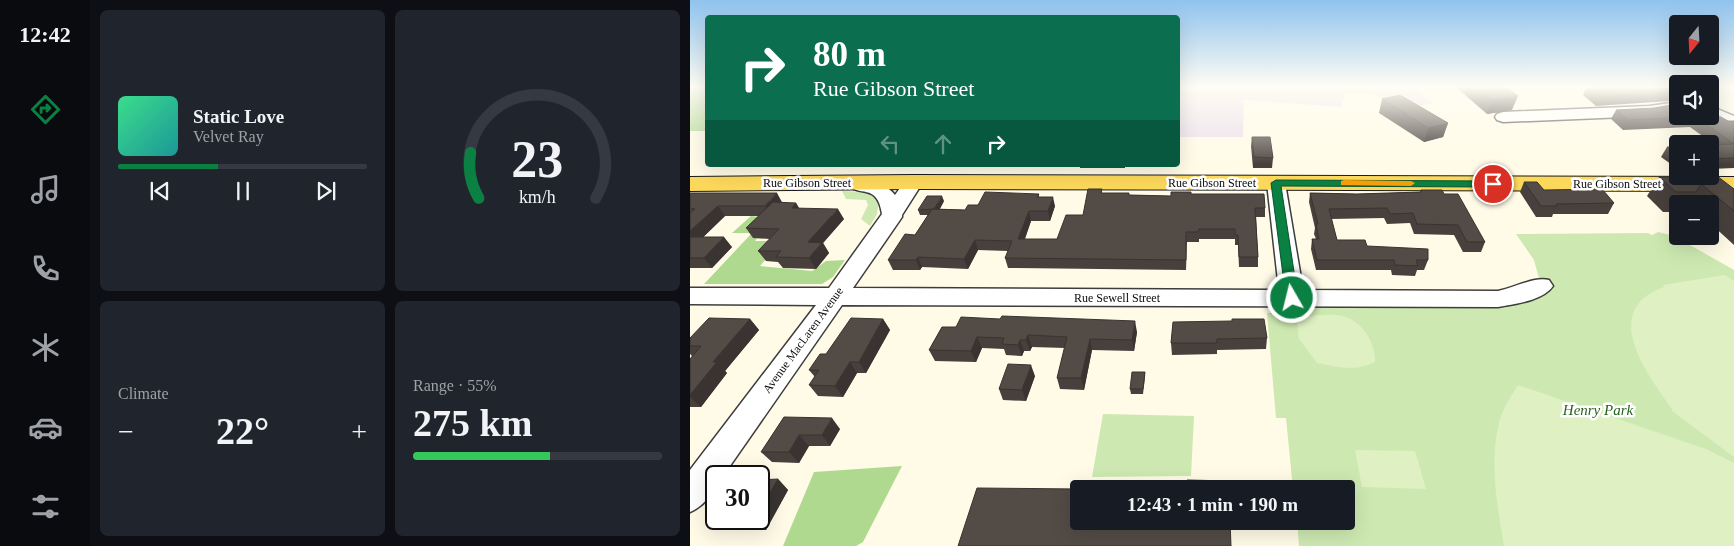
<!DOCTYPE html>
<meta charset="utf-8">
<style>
:root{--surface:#171b24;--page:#20242c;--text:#f1f3f6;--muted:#9ea1a6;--line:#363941;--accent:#0b8043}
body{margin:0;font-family:Georgia,serif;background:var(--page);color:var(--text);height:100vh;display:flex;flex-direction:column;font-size:19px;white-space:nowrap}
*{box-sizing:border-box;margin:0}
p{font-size:16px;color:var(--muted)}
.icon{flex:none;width:28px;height:28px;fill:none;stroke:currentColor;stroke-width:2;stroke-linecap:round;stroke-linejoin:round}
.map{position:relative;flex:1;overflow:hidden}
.details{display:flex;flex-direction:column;gap:10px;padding:10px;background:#0d0f14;width:600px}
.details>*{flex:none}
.banner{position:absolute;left:15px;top:15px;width:475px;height:152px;border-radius:5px;box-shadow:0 5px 20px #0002;background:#0b6e4f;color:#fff;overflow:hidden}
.needle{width:32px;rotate:198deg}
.buttons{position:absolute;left:979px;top:15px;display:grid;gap:10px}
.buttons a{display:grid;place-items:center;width:50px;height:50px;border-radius:5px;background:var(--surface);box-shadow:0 5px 20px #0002;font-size:25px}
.speed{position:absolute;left:15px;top:465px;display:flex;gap:10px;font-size:25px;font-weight:700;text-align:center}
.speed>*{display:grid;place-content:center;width:65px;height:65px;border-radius:50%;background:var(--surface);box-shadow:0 5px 20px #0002;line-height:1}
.speed .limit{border:2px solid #111;border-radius:8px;background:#fff;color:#111}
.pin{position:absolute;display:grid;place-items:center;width:42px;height:42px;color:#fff;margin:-21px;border:2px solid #fff;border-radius:50%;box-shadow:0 1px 5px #0007}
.me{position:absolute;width:55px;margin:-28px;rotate:352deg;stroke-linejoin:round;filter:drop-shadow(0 0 4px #0008)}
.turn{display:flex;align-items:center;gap:18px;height:105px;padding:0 25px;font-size:22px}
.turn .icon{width:65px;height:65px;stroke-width:2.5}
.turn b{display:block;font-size:35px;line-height:42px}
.lanes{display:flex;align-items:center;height:48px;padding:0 25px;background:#0003;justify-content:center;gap:25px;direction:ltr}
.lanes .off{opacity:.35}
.big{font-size:38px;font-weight:800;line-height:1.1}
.details .card{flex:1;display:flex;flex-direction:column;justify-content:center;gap:8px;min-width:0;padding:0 18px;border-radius:8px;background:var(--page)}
.details .dial{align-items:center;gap:0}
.dial svg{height:130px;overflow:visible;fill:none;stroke:var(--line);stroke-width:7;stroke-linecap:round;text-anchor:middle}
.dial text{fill:var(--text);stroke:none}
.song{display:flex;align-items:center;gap:15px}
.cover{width:60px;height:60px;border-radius:8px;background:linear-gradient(135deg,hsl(150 70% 55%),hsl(180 70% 35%))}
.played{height:5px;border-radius:2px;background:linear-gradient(90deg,var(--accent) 40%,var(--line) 40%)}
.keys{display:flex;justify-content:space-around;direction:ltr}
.heat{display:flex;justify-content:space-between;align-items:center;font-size:28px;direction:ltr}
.charge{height:8px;border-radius:4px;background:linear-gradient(90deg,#34c759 55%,var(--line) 0)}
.details .tiles{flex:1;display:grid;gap:10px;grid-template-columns:repeat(2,1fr)}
.trip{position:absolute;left:380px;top:480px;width:285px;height:50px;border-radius:5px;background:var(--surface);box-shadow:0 5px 20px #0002;font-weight:800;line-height:50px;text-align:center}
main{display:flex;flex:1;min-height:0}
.tab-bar{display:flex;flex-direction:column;width:90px;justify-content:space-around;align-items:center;background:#090b0e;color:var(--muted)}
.tab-bar .icon{width:35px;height:35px}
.tab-bar .on{color:var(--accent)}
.tab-bar b{font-size:22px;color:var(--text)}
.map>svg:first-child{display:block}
</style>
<main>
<nav class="tab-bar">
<b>12:42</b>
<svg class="icon on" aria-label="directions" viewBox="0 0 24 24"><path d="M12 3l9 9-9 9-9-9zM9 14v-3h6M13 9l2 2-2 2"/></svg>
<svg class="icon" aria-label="music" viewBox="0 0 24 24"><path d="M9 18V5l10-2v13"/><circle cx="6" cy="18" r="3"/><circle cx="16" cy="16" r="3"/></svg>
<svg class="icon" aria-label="phone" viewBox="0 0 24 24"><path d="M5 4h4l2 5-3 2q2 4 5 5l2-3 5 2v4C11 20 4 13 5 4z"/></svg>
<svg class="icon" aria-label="climate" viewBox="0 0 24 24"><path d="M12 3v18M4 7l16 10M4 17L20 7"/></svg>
<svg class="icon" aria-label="car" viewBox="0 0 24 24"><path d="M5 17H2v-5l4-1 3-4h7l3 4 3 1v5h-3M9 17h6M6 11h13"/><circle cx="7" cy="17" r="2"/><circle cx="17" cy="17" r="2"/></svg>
<svg class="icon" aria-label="filters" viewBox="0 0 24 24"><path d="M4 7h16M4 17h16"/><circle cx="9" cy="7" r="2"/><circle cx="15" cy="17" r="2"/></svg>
</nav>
<section class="details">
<div class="tiles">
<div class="card">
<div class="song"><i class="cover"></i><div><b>Static Love</b><p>Velvet Ray</p></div></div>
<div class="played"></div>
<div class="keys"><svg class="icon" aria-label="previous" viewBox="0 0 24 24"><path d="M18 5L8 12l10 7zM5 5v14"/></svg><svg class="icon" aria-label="pause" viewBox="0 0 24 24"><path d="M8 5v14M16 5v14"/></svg><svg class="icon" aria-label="next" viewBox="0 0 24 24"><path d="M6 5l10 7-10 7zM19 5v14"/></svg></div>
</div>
<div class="card dial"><svg viewBox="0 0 100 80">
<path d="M14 69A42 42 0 1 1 86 69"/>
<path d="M14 69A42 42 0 0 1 9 41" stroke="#0b8043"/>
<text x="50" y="56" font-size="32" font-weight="700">23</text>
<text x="50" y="72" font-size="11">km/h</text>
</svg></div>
<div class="card"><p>Climate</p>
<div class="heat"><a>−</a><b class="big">22°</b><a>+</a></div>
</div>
<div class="card"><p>Range · 55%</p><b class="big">275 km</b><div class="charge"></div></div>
</div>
</section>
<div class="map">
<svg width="1044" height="546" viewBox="0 0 1044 546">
<rect width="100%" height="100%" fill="#fffbe7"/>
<!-- industrial -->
<polygon fill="#e9ddea" points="488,87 722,87 743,103 709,110 686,95 656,93 651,107 554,100 553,137 488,137"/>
<!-- green -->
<g fill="#cde9b1">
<polygon points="152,191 183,192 189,200 187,214 180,226 171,219 178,205 176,200 156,199"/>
<polygon points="968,232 984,236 1044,270 1044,546 609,546 607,521 656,521 656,489 603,489 596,418 586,418 577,313 589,313 590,305 808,299 851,286 844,260 826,234 958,233 962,235"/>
<polygon points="413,414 504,416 501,476 402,477"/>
</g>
<!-- forest -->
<g fill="#b0d990">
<rect x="0" y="87" width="17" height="44"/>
<polygon points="61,216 82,218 65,241 92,241 70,266 122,271 136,261 155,260 143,277 132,284 14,284 62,233 42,233"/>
<polygon points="212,466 173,542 166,546 93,546 124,472"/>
</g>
<!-- pitch -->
<g fill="#dff0c3">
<path d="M1035 275 1044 281V457L982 411V409C958 375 908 310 974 287L973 285Z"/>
<path d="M629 315C636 315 645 314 653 316 672 321 686 343 685 362 665 372 649 367 627 363L609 339 607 321 613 317Z"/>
<path d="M828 385 1016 449 1044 463V546H814C807 504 798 458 811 416 815 405 822 395 828 385Z"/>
<polygon points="665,450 725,451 736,489 672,487"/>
</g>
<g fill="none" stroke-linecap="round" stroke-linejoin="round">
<defs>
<g id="minor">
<polygon points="988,102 988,111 959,116 813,122 807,120 805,117 807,114 813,112 959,106"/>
<polygon points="1020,106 1044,116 1044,127 1019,116"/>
<path d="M224 176 231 178 233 182 212 215V217L163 288 589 290 577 183 579 179 586 177 593 179 595 183 613 290 808 291C824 288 845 276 859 280L863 286C853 301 824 304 808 307L152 305 33 476H26C26 492 14 506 0 512V470L126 305 0 304V288H139L192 214C187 181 168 199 157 183L159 179C174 175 196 183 205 195L217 178Z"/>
</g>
<polygon id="major" points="224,175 1044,177 1044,191 224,189 0,191 0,177"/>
</defs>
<!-- minor casing -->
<use href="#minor" stroke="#3d3d3d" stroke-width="3"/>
<!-- major casing -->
<use href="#major" stroke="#1b1b1b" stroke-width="2"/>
<!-- minor -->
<use href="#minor" fill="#fff" fill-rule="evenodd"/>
<!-- major -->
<use href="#major" fill="#fbd75b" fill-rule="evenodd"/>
</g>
<!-- wall -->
<g fill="#47403c">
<polygon points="766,87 816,87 822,110 797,114"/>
<polygon points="897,87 978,87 977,89 984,92 979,101 906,106 893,95"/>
<polygon points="692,99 758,123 753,137 734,142 689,113"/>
<polygon points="926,110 1020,116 1038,121 1044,121 1044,168 1020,169 1020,145 1025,145 1000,127 933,130 921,119"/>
<polygon points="562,137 583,158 582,168 563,168 561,146"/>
<polygon points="977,147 988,147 988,169 971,157"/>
<polygon points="201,165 232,165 232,166 201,167"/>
<polygon points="329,165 435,165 435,168 390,168 390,165 330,166"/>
<polygon points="969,177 1044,189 1044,245 1020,223 1020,204 988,204 988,212 973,212 957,196"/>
<polygon points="834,182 854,190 924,203 918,214 863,214 862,217 846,217 830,192"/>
<polygon points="412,189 412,193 439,193 439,195 481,196 501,194 575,208 575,217 566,217 568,257 568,267 549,267 548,245 545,245 545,239 509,239 509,242 497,242 496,270 318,268 315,258 318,251 288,250 278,269 232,267 230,270 203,270 198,260 225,235 238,215 230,215 228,210 254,201 250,209 275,210 288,205 349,194 349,197 365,206 360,221 341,221 335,239 367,239 393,215"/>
<polygon points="731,190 754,194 795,242 791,252 773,252 764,235 724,234 720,223 697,224 694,218 641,219 647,240 738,260 734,270 727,270 725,276 702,275 701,270 626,270 621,249 622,239 626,239 624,234 625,228 619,202 620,193 667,194 730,192"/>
<polygon points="0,193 93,203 106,203 109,208 154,219 133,243 139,253 126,269 93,268 88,262 76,261 68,251 80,239 63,238 56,228 69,216 35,216 13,237 42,247 22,268 0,268"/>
<polygon points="60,319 69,330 35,371 37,373 11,407 0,407 0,359 2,356 0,354 0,338"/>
<polygon points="193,319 200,330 176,373 167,373 153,397 128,396 119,385 125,377 119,370 136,354"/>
<polygon points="483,322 577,338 576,349 527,350 527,354 482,355 481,343"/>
<polygon points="252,327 447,332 444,351 402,350 394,390 370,389 367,378 375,348 342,347 340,351 334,351 332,356 316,355 314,349 292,348 286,362 245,361 239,350"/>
<polygon points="455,372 455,377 453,394 441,394 440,389"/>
<polygon points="345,376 336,401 313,400 309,389"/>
<polygon points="94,417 150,429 140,446 119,446 109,463 82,462 71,452"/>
<polygon points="88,479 98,490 76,530 41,530 28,520"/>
</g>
<!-- shaded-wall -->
<g fill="#393431">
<polygon points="828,96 822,110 797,114 801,100"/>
<polygon points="758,123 753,137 734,142 738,128"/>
<polygon points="87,193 93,204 81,216 75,206"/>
<polygon points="252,196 254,201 246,215 244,210"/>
<polygon points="363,197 365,206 360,221 358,211"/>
<polygon points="106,203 112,213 102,208"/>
<polygon points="28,206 35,216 2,248 0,246 0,231"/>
<polygon points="148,209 154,219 133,243 139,253 126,269 119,258 118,242"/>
<polygon points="339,211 341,221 331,249 328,239"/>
<polygon points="34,237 42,247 22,268 14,258"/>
<polygon points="285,240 288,250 278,269 274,259"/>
<polygon points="228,257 232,267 230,270 226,260"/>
<polygon points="60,319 69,330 35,371 37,373 11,407 0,397 0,395 23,362"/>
<polygon points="193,319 200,330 176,373 169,362"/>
<polygon points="445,321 447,332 444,351 442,340"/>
<polygon points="338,335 342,347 340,351 336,340"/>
<polygon points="287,337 292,348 286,362 281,351"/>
<polygon points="400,339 402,350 394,390 391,378"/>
<polygon points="330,340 334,351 332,356 328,345"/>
<polygon points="160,362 167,373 153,397 145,386"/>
<polygon points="341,365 345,376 336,401 332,390"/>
<polygon points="142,418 150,429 140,446 132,435"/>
<polygon points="109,435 119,446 109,463 99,452"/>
<polygon points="88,479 98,490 76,530 64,520 65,519 69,519 69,512"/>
</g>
<!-- building -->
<g fill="#524b46" stroke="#393431">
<polygon points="786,87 816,87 828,96 801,100"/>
<polygon points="899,87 975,87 984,92 911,97"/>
<polygon points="710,95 758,123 738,128 692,99"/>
<polygon points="988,104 988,116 1020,116 1020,111 1038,121 1044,121 1044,144 1006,117 938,120 926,110 964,108"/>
<polygon points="562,137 580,137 583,158 564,157"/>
<polygon points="1044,144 1044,158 1020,159 1020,145"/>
<polygon points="977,147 988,147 988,155"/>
<polygon points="1020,176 1027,176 1044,189 1044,211 1011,184 1006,192 986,192 969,177"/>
<polygon points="834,182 847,182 854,190 912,189 924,203 866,204 867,206 851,206"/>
<polygon points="398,189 412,189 411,193 439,193 439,195 481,196 481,192 501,192 501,194 574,194 575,208 565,208 568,257 549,257 548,235 545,235 545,229 509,229 508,232 496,232 496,260 315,258 322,241 285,240 274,259 228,257 226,260 198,260 215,234 225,235 242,209 275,210 278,205 288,205 295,192 349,194 347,197 363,197 358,211 339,211 328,239 367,239 376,215 393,215"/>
<polygon points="731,190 752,190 754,194 768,194 795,242 777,242 768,225 727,224 723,213 700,214 697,208 639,209 647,240 675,240 677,246 738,249 738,260 726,260 728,266 705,265 704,260 627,260 622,239 629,239 626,224 628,224 620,193 667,194 731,192"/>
<polygon points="0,193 87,193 75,206 28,206 0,231 0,213 5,209 0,208"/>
<polygon points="237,196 252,196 244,209 228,210"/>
<polygon points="83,202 106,203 102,208 148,209 118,242 132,243 119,258 86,257 91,251 68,251 89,229 56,228"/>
<polygon points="0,237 34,237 14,258 0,258"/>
<polygon points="312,316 445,321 442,340 400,339 391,378 367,378 377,337 338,335 336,340 330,340 328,345 312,344 314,338 287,337 281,351 239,350 252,327 266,327 271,317 310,319"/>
<polygon points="19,318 60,319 23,362 27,362 0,395 0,359 11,346 0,346 0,338"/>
<polygon points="161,318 193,319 169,362 160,362 145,386 119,385 129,370 119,370 130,354 136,354"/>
<polygon points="542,319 574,319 577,338 527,339 527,343 481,343 483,322 542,321"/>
<polygon points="318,364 341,365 332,390 309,389"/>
<polygon points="442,372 455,372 453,389 440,389"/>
<polygon points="94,417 142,418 132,435 109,435 99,452 71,452"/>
<polygon points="88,479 69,512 69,480"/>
<polygon points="497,480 540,481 540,489 497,489"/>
<polygon points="287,488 389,489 389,521 540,521 541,546 268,546"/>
<polygon points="29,519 65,519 64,520 28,520"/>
</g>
<!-- sky -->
<linearGradient id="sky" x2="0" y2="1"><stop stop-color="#8fc3ee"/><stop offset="0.53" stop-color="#fffdf4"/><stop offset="1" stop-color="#fffdf4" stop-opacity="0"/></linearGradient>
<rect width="1044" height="164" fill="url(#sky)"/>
<!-- route -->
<polygon fill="#0b8043" stroke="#07532c" points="586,180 803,181 808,184 803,187 591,186 608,298 602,302 596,298 581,183"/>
<!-- slow -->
<polygon fill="#f59e0b" points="654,180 721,181 725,183 721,186 651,185 651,181"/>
<g text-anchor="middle" stroke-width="5" stroke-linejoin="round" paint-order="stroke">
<!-- street labels -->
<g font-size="12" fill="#0a0a0a" stroke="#fff">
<text x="117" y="187">Rue Gibson Street</text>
<text x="522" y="187">Rue Gibson Street</text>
<text x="927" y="188">Rue Gibson Street</text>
<text x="427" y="302">Rue Sewell Street</text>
<text transform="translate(113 340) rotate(-54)" y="4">Avenue MacLaren Avenue</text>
</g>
<!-- near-park labels -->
<g font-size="15" font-style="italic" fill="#28611b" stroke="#fff">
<text x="908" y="415">Henry Park</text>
</g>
</g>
</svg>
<div class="buttons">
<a><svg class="needle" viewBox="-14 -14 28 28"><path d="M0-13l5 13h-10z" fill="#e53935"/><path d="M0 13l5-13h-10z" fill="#9ea1a6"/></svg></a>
<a><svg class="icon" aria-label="sound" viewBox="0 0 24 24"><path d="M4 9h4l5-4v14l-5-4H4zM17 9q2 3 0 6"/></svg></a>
<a>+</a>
<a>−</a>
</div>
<div class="speed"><div class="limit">30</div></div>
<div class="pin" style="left:803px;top:184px;background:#d93025"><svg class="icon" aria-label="arrive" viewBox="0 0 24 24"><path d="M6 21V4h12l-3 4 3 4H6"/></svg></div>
<svg class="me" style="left:602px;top:298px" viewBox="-20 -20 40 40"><circle r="17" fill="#0b8043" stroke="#fff" stroke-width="3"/><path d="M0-11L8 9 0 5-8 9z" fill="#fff"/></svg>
<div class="trip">12:43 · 1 min · 190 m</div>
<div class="banner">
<div class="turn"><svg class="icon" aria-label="right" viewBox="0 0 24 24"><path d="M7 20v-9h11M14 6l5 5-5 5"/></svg><div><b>80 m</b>Rue Gibson Street</div></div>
<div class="lanes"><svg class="icon off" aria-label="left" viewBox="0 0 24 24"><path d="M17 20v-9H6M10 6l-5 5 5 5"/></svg><svg class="icon off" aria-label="ahead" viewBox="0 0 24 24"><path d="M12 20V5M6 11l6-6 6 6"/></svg><svg class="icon" aria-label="right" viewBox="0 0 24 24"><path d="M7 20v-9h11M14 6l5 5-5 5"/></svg></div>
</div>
</div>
</main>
